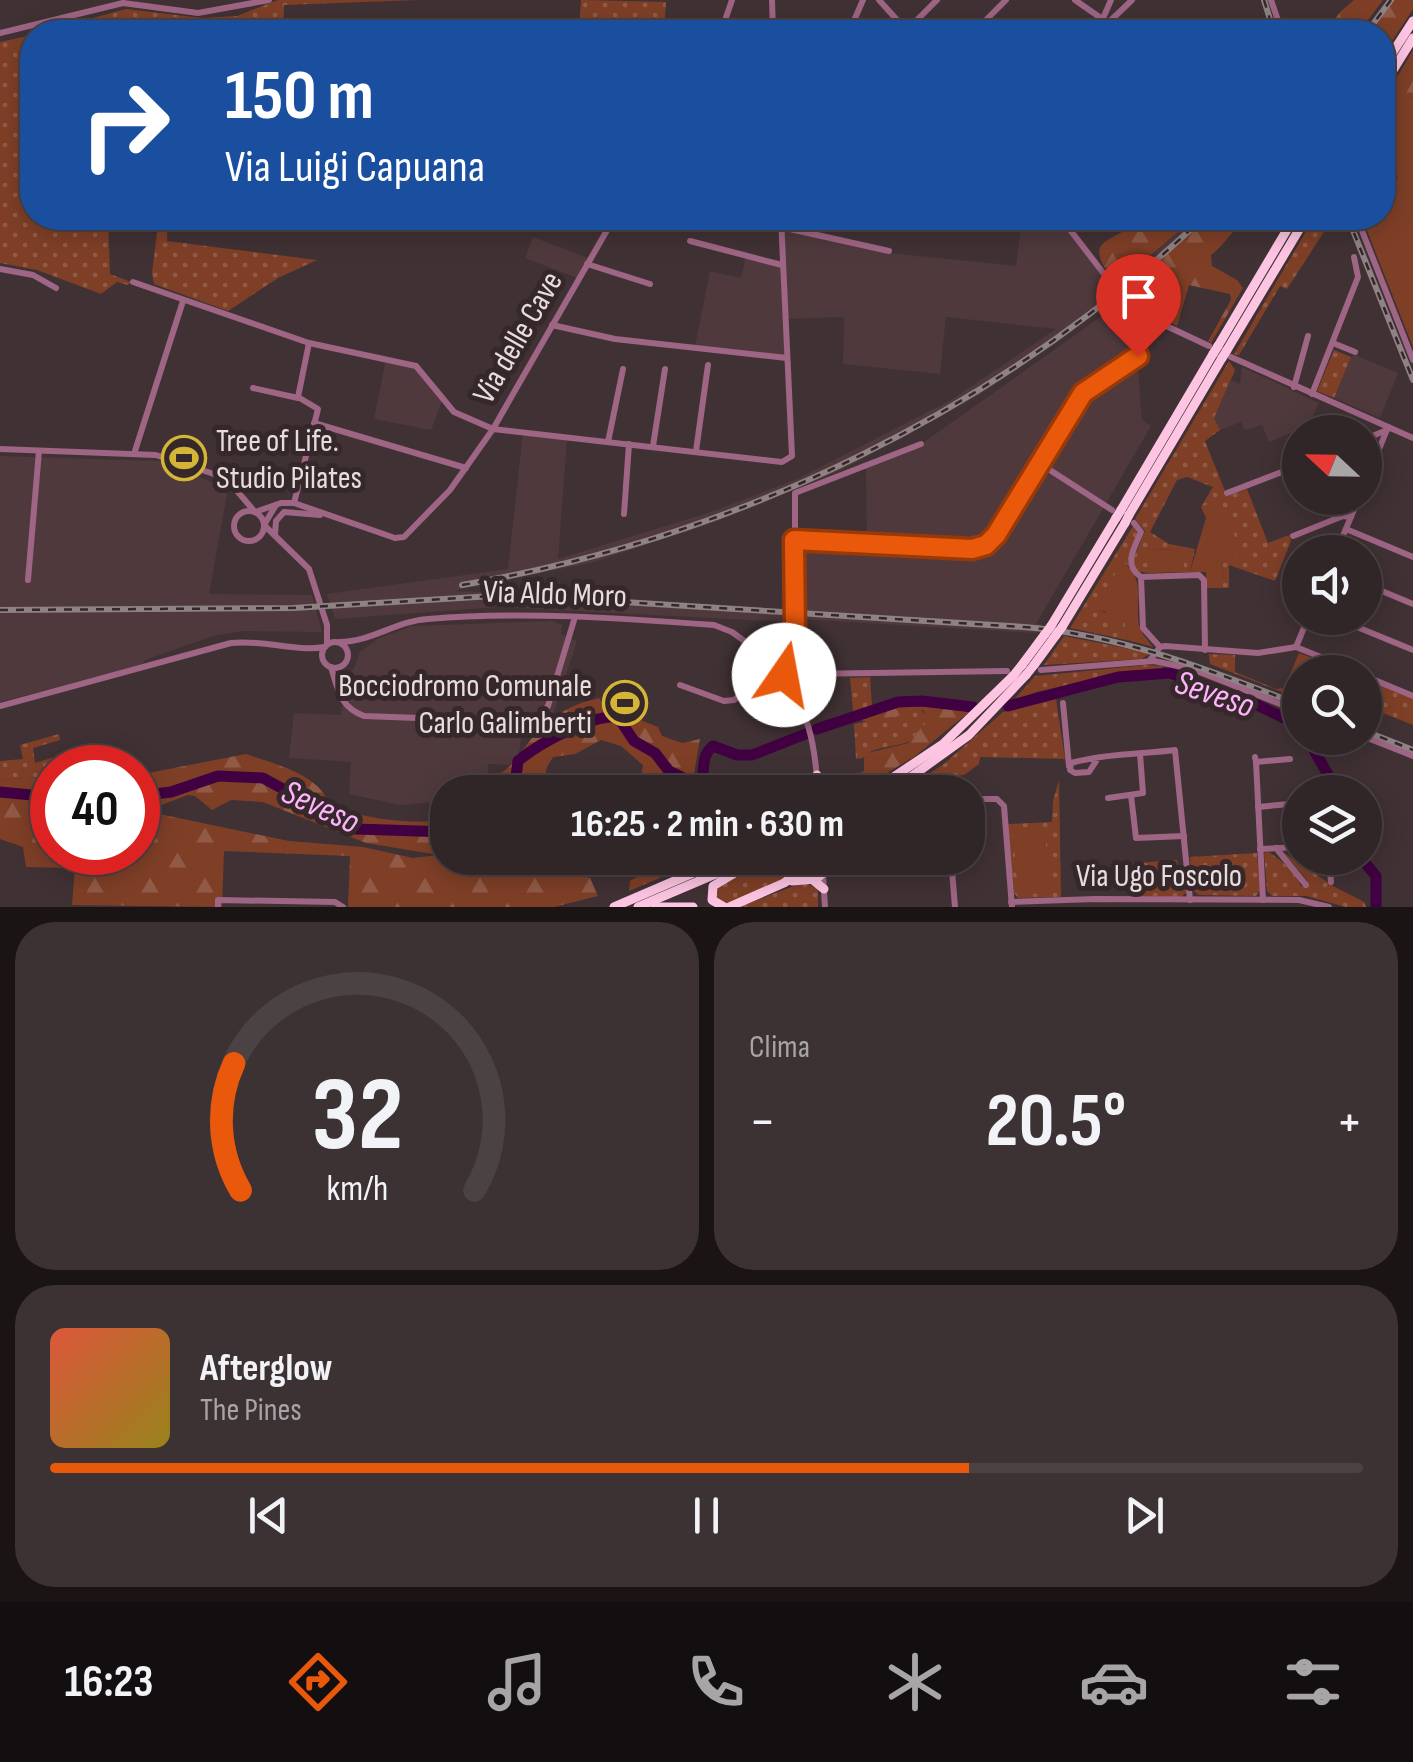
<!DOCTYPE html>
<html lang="it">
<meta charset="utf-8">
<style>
:root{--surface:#302527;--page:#3c3133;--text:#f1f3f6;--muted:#a8a5a7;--line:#4b4244;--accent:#ea580c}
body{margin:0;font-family:"Sofia Sans Condensed",sans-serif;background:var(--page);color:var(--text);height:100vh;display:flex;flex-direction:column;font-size:38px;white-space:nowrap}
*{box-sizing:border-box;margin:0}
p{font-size:32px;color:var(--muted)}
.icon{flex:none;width:55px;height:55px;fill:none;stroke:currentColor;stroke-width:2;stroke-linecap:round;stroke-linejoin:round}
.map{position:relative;height:907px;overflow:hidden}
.sheet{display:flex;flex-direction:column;gap:15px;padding:15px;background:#1a1415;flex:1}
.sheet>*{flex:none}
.top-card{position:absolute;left:20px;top:20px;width:1375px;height:210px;border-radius:40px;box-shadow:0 5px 25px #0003,0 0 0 2px var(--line);background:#1a4fa0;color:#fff;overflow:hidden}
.needle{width:65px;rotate:292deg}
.tools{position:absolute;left:1282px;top:415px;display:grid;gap:20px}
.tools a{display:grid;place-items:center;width:100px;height:100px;border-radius:50%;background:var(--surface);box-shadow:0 5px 25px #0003,0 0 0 2px var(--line);font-size:50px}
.speed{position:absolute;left:30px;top:745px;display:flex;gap:20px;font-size:50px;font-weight:700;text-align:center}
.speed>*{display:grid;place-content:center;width:130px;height:130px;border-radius:50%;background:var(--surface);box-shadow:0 5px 25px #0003,0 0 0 2px var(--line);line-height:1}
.speed .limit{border:15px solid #d22;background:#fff;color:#111}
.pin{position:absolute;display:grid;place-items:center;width:85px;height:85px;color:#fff;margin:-102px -42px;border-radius:50% 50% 50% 0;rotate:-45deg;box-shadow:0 0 10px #0007}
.pin .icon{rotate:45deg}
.me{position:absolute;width:110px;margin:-55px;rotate:12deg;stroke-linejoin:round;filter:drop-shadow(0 0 8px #0008)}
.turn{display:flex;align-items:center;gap:35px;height:210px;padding:0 40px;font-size:45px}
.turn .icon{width:130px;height:130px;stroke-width:2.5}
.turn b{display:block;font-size:70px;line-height:85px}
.big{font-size:75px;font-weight:700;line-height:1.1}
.sheet .widget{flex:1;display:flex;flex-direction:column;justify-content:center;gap:15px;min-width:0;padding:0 35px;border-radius:40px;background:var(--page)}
.sheet .dial{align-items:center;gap:0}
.dial svg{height:260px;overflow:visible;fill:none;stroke:var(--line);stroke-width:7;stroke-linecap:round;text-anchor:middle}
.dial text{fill:var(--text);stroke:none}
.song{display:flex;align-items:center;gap:30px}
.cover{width:120px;height:120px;border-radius:15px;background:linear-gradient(135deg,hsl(10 70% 55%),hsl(50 70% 35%))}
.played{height:10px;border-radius:5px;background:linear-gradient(90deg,var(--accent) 70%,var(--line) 70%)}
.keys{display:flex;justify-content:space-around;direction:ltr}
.heat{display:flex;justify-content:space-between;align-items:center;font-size:55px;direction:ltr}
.sheet .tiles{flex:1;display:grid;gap:15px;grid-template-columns:1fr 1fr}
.widget:last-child{grid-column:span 2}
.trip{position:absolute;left:430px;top:775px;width:555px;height:100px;border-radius:40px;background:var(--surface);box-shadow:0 5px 25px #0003,0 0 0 2px var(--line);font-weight:700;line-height:100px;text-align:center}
.dock{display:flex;height:160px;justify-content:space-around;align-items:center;background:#130f10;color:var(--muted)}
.dock .icon{width:70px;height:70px}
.dock .active{color:var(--accent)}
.dock b{font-size:45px;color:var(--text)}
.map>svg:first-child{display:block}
</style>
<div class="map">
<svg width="1413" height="907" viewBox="0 0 1413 907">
<defs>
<pattern id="grass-dots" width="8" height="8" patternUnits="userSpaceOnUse" patternTransform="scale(2.5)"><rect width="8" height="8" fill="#7f3f27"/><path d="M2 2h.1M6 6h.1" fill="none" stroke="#915a46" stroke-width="1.8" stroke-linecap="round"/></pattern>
<pattern id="forest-firs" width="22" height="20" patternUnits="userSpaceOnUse" patternTransform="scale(2.5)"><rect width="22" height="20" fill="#7f3f27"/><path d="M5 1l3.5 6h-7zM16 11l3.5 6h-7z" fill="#915a46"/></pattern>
</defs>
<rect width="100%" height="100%" fill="#403134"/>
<!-- built -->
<g fill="#4f393d">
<polygon points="1022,218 1058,218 1113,288 1110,291 1115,298 1066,336 979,395 841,470 720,520 594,562 453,591 553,594 791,610 789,622 498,607 335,619 327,594 508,569 523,433 567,439 558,559 711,512 797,479 951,400 1056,329 946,317 940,374 843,364 844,317 786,319 782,228 890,253 1016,266"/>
<polygon points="1194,218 1209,218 1124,290 1119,283"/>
<polygon points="533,237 591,259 580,279 525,258"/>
<polygon points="746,257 781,266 785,357 695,346 710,271 741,278"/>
<polygon points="1116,306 1134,319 1142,420 1151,426 1036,624 1042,625 1037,633 798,619 798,545 867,549 866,467 917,447"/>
<polygon points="1355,355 1398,373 1380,418 1334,398 1351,357"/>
<polygon points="386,359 415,367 443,399 431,430 374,419"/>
<polygon points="1242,367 1319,403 1308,426 1269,442 1262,425 1245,430 1241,422 1220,430 1214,418 1231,380 1240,384"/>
<polygon points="0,456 161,461 228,489 209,594 312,595 322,632 243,631 213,636 145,660 143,664 0,702"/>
<polygon points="553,621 562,625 561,634 577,641 554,712 541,728 522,733 519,753 512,765 488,764 487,792 448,792 447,801 400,805 349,794 351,762 289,758 294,713 341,715 345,678 354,668 360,652 379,638 412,626"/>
</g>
<!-- grass -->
<g fill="url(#grass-dots)">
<polygon points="278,0 417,0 284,5 283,32 201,32 200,21 171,19 170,32 41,32 126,9 202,18 237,16"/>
<polygon points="581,0 666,2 664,32 579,32"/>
<polygon points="32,35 32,218 108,218 110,274 131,282 128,285 117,282 101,294 37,270 0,263 0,42"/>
<polygon points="159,218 168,218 167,241 317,260 278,278 228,311 154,284 152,273"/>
<polygon points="1314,218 1329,218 1331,221 1287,289 1280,286 1239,355 1234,354"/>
<polygon points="1334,350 1351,357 1334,398 1317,391"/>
<polygon points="1229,361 1235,370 1214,418 1220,430 1205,441 1227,496 1247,489 1268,543 1289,535 1291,541 1275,581 1229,565 1229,588 1221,588 1221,578 1225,577 1221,563 1241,554 1220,500 1201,507 1213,487 1187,477 1177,480 1150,532 1169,544 1195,549 1190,572 1184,572 1182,549 1148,550 1148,573 1137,571 1133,560 1145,531 1135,519"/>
<polygon points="1133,526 1138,534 1131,567 1123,563 1099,610 1125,621 1127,640 1070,628"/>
<polygon points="1064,636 1151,653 1141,659 1044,665"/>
<polygon points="1299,653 1352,672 1300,672 1300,699 1210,664 1209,654 1235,655 1235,672 1276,689 1284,688"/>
<polygon points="1146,665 1162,666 1165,670 1080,682 1036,692 1013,701 1035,676"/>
<polygon points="870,677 872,706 853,712 850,678"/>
<polygon points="1365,678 1413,698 1413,725 1365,706"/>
<polygon points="1056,699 1065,759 980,757 979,764 964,775 957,776 957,792 902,792 945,763 1003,712"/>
<path d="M921 710 929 717C921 755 878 739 863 758L856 759 854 724Z"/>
<polygon points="59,734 60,740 33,748 35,763 64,754 67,765 72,764 73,767 52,768 52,776 0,780 0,761 23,759 20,745"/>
<polygon points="1059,780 1061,897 1018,898 1014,893 1008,824 1052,822 1053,801"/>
<path d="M1269 852C1283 862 1293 869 1301 886L1307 885V880L1284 853 1335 887 1364 902 1366 907H1346L1306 896H1272L1267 891 1264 853Z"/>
<polygon points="1257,853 1260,891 1256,896 1199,895 1193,890 1190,857"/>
<polygon points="673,858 690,858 683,868 629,891 630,881"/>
<path d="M776 858H813C794 874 744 905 719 903L713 892 723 881Z"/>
<polygon points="1177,860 1180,885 1186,886 1187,892 1181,897 1130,896 1123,864"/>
<polygon points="804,882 818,889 818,907 739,907"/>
</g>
<!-- forest -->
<g fill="url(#forest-firs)" fill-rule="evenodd">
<polygon points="1354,0 1383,0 1359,32 1326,32 1340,12"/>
<polygon points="1394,0 1413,0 1413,9 1383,55 1382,32 1371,32"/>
<path d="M1413 50V96L1404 99C1395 123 1390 147 1391 173H1383V101Z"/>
<path d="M1140 218H1176L1186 225 1116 285C1078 233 1113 247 1140 218Z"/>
<path d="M1209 218H1248C1232 229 1226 244 1211 255L1212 266 1237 280 1243 288 1211 343 1208 341 1231 300 1230 294 1189 285 1177 326 1136 305 1123 291Z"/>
<path d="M600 698 602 705 658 727 662 736 682 743 700 739 691 792H668L655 783 652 792H638L643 765 621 746 601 740 575 754 553 757 547 767 542 792H487L493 777C514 768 518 755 532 738 552 716 570 704 600 698Z"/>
<polygon points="915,703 969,712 914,757 854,792 853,776 864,771 864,754 908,743 929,719 923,710 870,722 863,721 861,717 896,705"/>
<path d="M246 754C274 764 317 773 329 803 364 821 408 823 447 821L448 858H511L590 878 598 896 554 907H348L350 856 224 851 222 907 72 905 75 868 26 867 23 847 0 839V780L52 776V852H138V775ZM188 795 195 796 212 810 231 800 263 802 366 843 439 855 413 858 363 847 289 841 145 811Z"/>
</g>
<!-- garden -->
<g fill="#7f3f27">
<path d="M1413 96V347L1362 218H1382L1383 180 1398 179 1397 173H1391C1390 148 1394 122 1404 99Z"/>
<polygon points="1220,499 1242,554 1221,563 1225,577 1221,578 1221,588 1207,588 1206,572 1190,572 1206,518 1201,507"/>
<polygon points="1183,549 1184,572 1148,573 1148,550"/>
<path d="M1122 562C1146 576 1135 603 1139 625 1141 634 1148 640 1153 647L1127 640 1125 621 1106 618V612L1099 610 1100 598Z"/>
<polygon points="1045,827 1049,893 1018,895 1013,829"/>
</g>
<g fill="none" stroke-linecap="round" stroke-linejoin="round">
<!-- river -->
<g stroke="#410042" stroke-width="11">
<polyline points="1008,706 1118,677 1170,673 1253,703 1288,720 1300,729"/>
<polyline points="817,729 898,702 922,701 973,707"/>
<polyline points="1307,738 1338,792"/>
<polyline points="0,792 52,797"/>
<path d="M514 792 518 761C538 744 592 714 618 717L634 741 655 753 669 771 698 785C708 774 698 758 713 746L737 755H752L808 733"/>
<polyline points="138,796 171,792 218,776 263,778 356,829 448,832"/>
<polyline points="1361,858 1376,876 1376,907"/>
</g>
<!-- minor -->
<g stroke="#9e6584" stroke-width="6">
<polyline points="772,0 773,32"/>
<polyline points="879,0 908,32"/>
<polyline points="1075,0 1108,23 1132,0"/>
<polyline points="1271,0 1282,32"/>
<polyline points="906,31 937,0"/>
<polyline points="721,32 732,0"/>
<polyline points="849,32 863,0"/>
<polyline points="974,32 1006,0"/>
<polyline points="1097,32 1111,0"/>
<polyline points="0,33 123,3 198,13 269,0"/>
<polyline points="1061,218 1114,287"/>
<polyline points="1357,218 1413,360"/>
<polyline points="781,227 889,251"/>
<polyline points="690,241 782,265"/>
<polyline points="587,264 650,284"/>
<polyline points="0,269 33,275 56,288"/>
<polyline points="133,282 309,343 416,366 454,412 493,429 782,462 792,456 781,218"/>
<polyline points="1120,293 1141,314 1209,346"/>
<polyline points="552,325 615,339 787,358"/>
<polyline points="1333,343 1355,352"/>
<polyline points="1231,357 1413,438"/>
<polyline points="1294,387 1308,336"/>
<polyline points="253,388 298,398"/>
<polyline points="1312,394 1358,277 1354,257"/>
<polyline points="314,423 466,468"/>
<polyline points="1365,439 1387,430"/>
<polyline points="608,442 623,369"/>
<polyline points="653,446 665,369"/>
<polyline points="0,449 156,455 226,478 255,512 281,503 294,503 395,538 404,537 450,490 493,429 614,218"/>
<polyline points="696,451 708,365"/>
<polyline points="134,454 183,301"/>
<polyline points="1039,463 1112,510"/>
<polyline points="1365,484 1388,427"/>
<polyline points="1227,493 1300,465"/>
<polyline points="1340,498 1347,514"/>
<polyline points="294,503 318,409 298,397 309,343"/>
<polyline points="276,505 264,525 309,569 327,625 327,644"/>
<circle cx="249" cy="526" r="15"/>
<polyline points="624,514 629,444"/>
<path d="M1134 523 1141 532C1134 548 1123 565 1141 577"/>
<polyline points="1346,529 1413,557"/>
<polyline points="275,535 276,521 284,512 320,515"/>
<polyline points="1293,536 1343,516 1351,517"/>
<polyline points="794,540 972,549 986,545 996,535 1083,393 1138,356 1139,321"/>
<polyline points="1336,552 1359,498"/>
<polyline points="28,580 39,451"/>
<polyline points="1365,584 1413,604"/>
<polyline points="1335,618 1413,650"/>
<circle cx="335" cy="655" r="13"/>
<path d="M340 642C371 642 396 621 428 619 523 611 619 618 714 625L732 632 765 656"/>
<polyline points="745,644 756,684 793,694"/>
<polyline points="1160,647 1143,628 1141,577 1199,575 1204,580 1205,650"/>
<polyline points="1296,647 1358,672"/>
<polyline points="1296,647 1308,618"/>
<polyline points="1150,660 1160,647 1165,646 1258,653 1296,647"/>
<polyline points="753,665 765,656 775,657 783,665 784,678"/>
<polyline points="783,665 795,632 795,493 921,444"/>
<path d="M331 667C338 690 340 707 364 716L527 722 539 716 548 706 575 617"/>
<polyline points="1041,670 1154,661 1192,669 1300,712"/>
<polyline points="1365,676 1413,696"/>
<path d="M784 678C807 711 814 739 817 779"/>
<polyline points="680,685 724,701 734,700 756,684"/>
<polyline points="775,688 784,678 804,674 1007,671"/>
<polyline points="802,700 800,680 805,675"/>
<polyline points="1063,703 1069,766"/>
<path d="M0 706 231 643C263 639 294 652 325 647"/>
<polyline points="1365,737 1413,756"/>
<polyline points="1255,757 1256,762 1290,759"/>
<path d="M1098 758 1089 772 1075 773 1070 770 1071 763C1103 754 1141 754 1175 750L1190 900"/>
<polyline points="1256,762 1263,900"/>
<polyline points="1131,795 1136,838 1184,836"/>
<polyline points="1108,798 1143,793 1140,754"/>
<polyline points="968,799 997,799 1004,806 1012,907"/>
<polyline points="1258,807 1300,803"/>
<polyline points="1276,848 1306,885"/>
<polyline points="1260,849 1300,847"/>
<polyline points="822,858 825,907"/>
<polyline points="951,858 955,907"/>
<polyline points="1329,858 1331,882"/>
<polyline points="1011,902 1095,899 1299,900 1329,907"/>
<polyline points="218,907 218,900 335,902 343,907"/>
</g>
<!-- highway -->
<g stroke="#fdc5e2" stroke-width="9">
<polyline points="1382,69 1413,21"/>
<polyline points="1382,88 1413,38"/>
<polyline points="1218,346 1294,218"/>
<polyline points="1227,350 1306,218"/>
<polyline points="1121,510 1213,354"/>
<polyline points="1129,515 1222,358"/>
<polyline points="1051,626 1116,518"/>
<polyline points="1062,627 1125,523"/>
<polyline points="1022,665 1045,634"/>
<polyline points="1034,665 1056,635"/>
<polyline points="792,792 810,784 817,775"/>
<polyline points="813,792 817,786"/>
<polyline points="871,792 943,744 1013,676"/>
<polyline points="890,792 969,735 1026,675"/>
<polyline points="679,873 689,867 694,858"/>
<polyline points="813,880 824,889"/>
<polyline points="792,881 816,879 822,874"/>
<polyline points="614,907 728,858"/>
<polyline points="638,907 753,858"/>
<polyline points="655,907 693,907"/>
<polyline points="724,907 712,900 713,886 760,858"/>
<polyline points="729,907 784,883 819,858"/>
</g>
<defs>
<g id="rail">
<polyline points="1264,0 1274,32"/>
<polyline points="1367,32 1391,0"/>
<polyline points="1348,218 1413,380"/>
<path d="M462 585C739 537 998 411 1203 218"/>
<path d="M0 610 293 608 511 595 1024 627C1122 635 1209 670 1300 705"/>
<polyline points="1365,731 1413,750"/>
</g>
</defs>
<!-- rail casing -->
<use href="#rail" stroke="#8e8284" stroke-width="6"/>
<!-- rail -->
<use href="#rail" stroke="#35272a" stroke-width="2.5" stroke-dasharray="8" stroke-linecap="butt"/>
<!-- highway-bridge -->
<g stroke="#fdc5e2" stroke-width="9">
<polyline points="1213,354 1218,346"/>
<polyline points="1222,358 1227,350"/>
<polyline points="1116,518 1121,510"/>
<polyline points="1125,523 1129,515"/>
<polyline points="1045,634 1051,626"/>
<polyline points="1056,635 1062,627"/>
<polyline points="1026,675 1034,665"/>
<polyline points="1013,676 1022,665"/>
</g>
</g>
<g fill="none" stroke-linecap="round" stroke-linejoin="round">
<defs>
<polyline id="route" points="784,675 783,666 795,632 794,540 972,549 986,545 996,535 1083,393 1138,356"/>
</defs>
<!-- route casing -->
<use href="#route" stroke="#983908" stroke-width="25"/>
<!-- route -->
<use href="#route" stroke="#ea580c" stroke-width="18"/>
</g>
<!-- icons -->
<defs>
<symbol id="stadium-ring" viewBox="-11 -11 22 22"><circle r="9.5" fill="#35272a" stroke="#d5b535" stroke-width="1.5"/><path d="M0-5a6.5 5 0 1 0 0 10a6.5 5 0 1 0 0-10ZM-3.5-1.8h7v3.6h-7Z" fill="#d5b535"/></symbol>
</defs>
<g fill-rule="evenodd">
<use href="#stadium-ring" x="159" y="433" width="50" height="50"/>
<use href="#stadium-ring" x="600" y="678" width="50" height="50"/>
</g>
<g text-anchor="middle" stroke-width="10" stroke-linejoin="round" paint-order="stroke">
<!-- street labels -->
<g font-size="32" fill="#e7dddf" stroke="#35272a">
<text transform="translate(517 337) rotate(-60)" y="11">Via delle Cave</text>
<text transform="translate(555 593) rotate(2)" y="11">Via Aldo Moro</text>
<text x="1159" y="886">Via Ugo Foscolo</text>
</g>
<!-- poi labels -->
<g font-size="32" fill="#e7dddf" stroke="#35272a" text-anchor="start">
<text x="216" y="451">Tree of Life.<tspan x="216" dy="37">Studio Pilates</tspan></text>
<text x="592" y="696" text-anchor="end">Bocciodromo Comunale<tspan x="592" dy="37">Carlo Galimberti</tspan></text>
</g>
<!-- water labels -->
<g font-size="35" font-style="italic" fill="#feb4fc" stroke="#35272a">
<text transform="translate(1215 693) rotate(19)" y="12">Seveso</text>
<text transform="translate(321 806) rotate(25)" y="12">Seveso</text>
</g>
</g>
</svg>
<div class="tools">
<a><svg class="needle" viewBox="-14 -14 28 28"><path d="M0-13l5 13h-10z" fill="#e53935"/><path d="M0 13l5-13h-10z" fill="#a8a5a7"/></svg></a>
<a><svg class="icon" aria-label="sound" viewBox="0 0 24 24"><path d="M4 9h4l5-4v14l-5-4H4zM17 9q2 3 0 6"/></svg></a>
<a><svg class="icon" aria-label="search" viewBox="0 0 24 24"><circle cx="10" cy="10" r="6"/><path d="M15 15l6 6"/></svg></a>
<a><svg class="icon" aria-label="layers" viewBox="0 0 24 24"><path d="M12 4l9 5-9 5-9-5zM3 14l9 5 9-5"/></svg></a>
</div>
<div class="speed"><div class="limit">40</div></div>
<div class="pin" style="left:1138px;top:356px;background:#d93025"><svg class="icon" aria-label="arrive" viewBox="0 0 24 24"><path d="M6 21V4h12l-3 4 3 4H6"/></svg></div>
<svg class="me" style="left:784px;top:675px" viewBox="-20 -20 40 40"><circle r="19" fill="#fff"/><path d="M0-13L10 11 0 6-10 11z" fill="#ea580c"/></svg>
<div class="trip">16:25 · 2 min · 630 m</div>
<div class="top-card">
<div class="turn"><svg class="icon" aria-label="right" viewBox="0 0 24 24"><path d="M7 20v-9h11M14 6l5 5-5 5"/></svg><div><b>150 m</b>Via Luigi Capuana</div></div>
</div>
</div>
<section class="sheet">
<div class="tiles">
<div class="widget dial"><svg viewBox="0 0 100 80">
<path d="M14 69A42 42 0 1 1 86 69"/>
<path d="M14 69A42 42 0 0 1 12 30" stroke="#ea580c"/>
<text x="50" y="56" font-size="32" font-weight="700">32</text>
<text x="50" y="72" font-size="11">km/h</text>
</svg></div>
<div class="widget"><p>Clima</p>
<div class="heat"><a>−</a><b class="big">20.5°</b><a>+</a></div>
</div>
<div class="widget">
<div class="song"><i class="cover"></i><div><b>Afterglow</b><p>The Pines</p></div></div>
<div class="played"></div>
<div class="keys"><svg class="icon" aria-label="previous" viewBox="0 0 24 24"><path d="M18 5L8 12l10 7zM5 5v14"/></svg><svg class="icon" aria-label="pause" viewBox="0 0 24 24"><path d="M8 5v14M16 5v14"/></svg><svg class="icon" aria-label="next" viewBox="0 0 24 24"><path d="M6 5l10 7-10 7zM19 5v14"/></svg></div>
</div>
</div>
</section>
<nav class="dock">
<b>16:23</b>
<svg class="icon active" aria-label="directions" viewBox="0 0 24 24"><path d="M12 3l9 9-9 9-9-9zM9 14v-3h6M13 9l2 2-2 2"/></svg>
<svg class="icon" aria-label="music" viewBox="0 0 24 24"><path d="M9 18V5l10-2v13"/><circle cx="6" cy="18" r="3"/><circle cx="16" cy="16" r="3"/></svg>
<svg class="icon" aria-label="phone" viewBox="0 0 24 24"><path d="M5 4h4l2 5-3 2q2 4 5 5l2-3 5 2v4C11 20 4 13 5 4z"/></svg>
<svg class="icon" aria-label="climate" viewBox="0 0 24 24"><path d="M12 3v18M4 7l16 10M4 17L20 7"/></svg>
<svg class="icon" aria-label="car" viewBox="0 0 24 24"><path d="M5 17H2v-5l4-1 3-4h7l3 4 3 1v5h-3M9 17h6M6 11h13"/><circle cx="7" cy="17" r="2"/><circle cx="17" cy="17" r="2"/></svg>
<svg class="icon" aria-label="filters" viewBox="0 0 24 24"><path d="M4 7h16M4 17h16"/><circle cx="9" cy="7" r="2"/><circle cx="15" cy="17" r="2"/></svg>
</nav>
